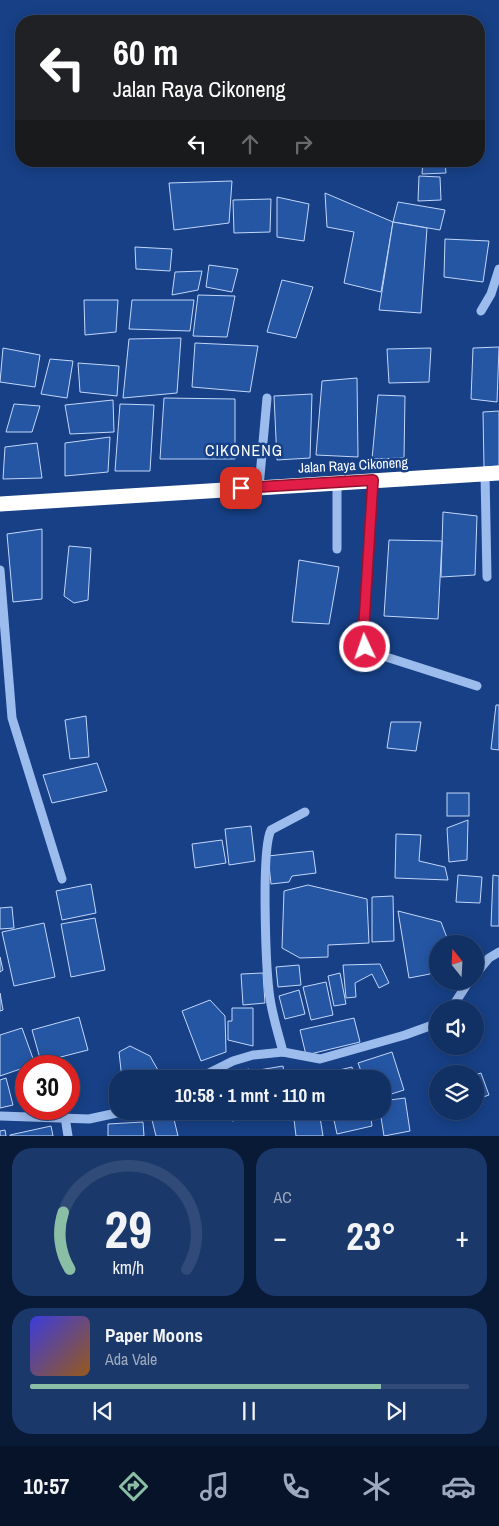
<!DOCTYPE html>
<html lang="id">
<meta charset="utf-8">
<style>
:root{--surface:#113064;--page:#1a386a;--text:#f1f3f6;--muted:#9ca9bf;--line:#304b78;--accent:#8abfa5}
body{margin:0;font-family:"Archivo Narrow",sans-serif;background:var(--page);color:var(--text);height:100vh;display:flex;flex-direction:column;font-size:19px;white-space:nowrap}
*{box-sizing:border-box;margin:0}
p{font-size:16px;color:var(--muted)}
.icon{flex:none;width:28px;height:28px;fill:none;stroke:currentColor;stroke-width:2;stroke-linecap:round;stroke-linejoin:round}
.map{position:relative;height:1136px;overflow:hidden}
.sheet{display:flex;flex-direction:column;gap:12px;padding:12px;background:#091a37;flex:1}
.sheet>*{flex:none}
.guide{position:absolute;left:15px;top:15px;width:470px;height:152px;border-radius:20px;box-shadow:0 2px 12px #0003,0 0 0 1px var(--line);background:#202124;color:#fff;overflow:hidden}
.needle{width:32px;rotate:342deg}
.buttons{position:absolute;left:429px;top:935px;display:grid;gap:10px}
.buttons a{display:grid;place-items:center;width:55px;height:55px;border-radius:50%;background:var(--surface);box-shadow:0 2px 12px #0003,0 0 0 1px var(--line);font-size:25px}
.speed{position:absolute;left:15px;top:1055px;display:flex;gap:10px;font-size:25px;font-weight:700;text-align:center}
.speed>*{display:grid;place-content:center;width:65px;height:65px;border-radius:50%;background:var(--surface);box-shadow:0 2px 12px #0003,0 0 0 1px var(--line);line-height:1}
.speed .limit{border:8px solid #d22;background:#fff;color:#111}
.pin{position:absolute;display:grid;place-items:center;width:42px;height:42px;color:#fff;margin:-21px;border-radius:10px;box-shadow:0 2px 8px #0006}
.me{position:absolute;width:55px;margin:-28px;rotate:357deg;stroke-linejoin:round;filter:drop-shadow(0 0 4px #0008)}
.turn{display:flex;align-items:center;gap:18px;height:105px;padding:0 15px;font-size:22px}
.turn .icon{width:65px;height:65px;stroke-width:2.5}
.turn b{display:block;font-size:35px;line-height:42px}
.lanes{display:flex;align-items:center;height:48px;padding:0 15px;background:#0003;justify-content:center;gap:25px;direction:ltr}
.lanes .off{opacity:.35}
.big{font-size:38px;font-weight:800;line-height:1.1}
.sheet .tile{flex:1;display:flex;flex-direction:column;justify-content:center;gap:8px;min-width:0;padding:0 18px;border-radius:20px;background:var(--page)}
.sheet .dial{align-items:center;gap:0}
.dial svg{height:130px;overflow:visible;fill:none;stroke:var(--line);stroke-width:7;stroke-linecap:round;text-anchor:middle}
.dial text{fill:var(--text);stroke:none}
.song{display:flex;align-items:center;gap:15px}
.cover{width:60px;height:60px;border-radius:8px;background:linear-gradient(135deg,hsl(240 70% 55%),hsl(30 70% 35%))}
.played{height:5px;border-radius:2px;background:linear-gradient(90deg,var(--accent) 80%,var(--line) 80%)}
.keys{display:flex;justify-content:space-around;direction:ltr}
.heat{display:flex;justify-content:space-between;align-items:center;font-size:28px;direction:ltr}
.sheet .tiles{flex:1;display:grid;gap:12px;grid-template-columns:1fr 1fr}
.tile:last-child{grid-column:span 2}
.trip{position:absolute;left:109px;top:1070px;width:282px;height:50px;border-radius:20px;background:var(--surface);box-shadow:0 2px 12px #0003,0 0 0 1px var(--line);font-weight:800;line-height:50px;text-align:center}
.tabs{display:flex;height:80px;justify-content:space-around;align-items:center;background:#071328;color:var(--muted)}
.tabs .icon{width:35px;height:35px}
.tabs .current{color:var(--accent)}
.tabs b{font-size:22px;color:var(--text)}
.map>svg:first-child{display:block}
</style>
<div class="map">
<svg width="499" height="1136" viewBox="0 0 499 1136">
<rect width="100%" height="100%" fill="#174086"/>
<!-- building -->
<g fill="#2556a4" stroke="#c2d7fa">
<polygon points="423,161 445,161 446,173 422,174"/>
<polygon points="419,176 440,177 441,200 418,201"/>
<polygon points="232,181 229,223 174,230 169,183"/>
<polygon points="325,193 393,222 381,292 344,283 354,232 327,227"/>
<polygon points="277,197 309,204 304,241 277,237"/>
<polygon points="271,199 270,232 234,233 233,200"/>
<polygon points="398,202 445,210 440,230 393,222"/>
<polygon points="393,222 427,228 421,313 379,310"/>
<polygon points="445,239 489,241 483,282 444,277"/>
<polygon points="135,247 172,249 170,271 136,269"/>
<polygon points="209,265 238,269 232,292 206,287"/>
<polygon points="202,271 198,290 172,295 175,272"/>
<polygon points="282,280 313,287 296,338 267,332"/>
<polygon points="198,295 235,296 227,337 193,336"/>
<polygon points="84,300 118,300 116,332 85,335"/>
<polygon points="132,300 194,300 190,331 129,329"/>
<polygon points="181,338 177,393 123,398 129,339"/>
<polygon points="195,343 258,346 250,392 192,387"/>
<polygon points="499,347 497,402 471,399 473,348"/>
<polygon points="3,348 40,355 35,387 0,382"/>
<polygon points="431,348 429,382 389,383 387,349"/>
<polygon points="50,359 73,361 67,398 41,394"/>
<polygon points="78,363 119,366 117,396 80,392"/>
<polygon points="357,378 358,457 316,455 322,381"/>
<polygon points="312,394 310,458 277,460 274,396"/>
<polygon points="378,395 405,396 404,458 372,459"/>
<polygon points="164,398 235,399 235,459 160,459"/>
<polygon points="113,400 114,432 70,434 65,405"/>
<polygon points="14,404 40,406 32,432 6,432"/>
<polygon points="120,404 154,405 150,471 115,471"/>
<polygon points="499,411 499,466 484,467 483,412"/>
<polygon points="110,437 108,472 65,476 65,443"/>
<polygon points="37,443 42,478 3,479 5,447"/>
<polygon points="443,512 477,516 475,575 441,577"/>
<polygon points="42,529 42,599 13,602 7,534"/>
<polygon points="389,540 442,541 438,619 384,616"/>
<polygon points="69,546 91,548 88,600 74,603 64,596"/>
<polygon points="299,560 339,567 329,624 292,622"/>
<polygon points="496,705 499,705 499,750 491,749"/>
<polygon points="86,716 89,757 70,759 65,720"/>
<polygon points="391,722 421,722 416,751 387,748"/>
<polygon points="97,763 107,791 52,803 43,775"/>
<rect x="447" y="793" width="22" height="23"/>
<polygon points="468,820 467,860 449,862 447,828"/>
<polygon points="251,826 255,861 229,865 225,829"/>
<polygon points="396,834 421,835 419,861 445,867 448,880 395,878"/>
<polygon points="222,840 226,863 195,868 192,844"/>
<polygon points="313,851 316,873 292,876 289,882 271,884 268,856"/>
<polygon points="458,875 482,877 480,903 456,902"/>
<polygon points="493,875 499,876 499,926 491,926"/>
<polygon points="91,884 96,913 62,920 56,891"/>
<polygon points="308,885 367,899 369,943 328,945 328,957 300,958 282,948 284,891"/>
<polygon points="393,896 394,941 372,942 372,897"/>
<polygon points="12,907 14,928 0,929 0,908"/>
<polygon points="398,911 441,922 449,943 438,944 438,962 430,974 409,978"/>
<polygon points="95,918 105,970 71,977 61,924"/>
<polygon points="44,923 55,977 14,986 2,932"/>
<polygon points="0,957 3,970 0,972"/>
<polygon points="380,964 389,983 379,988 372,974 355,983 356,997 346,998 343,965"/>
<polygon points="299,965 301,985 278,987 276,967"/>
<polygon points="263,973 265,1003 243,1005 241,974"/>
<polygon points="340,973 346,1004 334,1006 328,976"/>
<polygon points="326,982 333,1015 311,1020 303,987"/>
<polygon points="299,990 305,1014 285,1019 279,996"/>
<polygon points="0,993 3,1010 0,1011"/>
<polygon points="210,1000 225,1016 226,1052 201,1061 182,1011"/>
<polygon points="232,1008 253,1008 253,1046 228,1040 228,1021 232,1021"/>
<polygon points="79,1017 88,1050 41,1062 32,1030"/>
<polygon points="354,1018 360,1042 306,1055 300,1030"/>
<polygon points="22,1028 35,1064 0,1076 0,1035"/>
<polygon points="130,1046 150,1056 163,1079 122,1079 119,1052"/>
<polygon points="392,1052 404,1090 382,1097 382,1079 372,1079 372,1076 364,1079 358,1063"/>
<polygon points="283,1066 285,1079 261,1079 259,1070"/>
<polygon points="352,1067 354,1079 336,1079 335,1071"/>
<polygon points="249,1069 251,1079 222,1079 221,1076"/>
<polygon points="481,1073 489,1095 475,1100 475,1075"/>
<polygon points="6,1078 13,1105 0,1108 0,1080"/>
<polygon points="405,1098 410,1131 384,1136 380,1111 382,1111 382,1101"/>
<polygon points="42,1109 62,1109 42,1112"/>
<polygon points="172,1111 178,1136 156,1136 151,1116"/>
<polygon points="230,1111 259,1111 260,1114 232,1121"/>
<polygon points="293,1111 319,1111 323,1136 296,1136"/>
<polygon points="332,1111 370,1111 372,1126 337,1134"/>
<polygon points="143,1122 144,1136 108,1136 108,1124"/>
<polygon points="51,1126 53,1136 10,1136 10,1135"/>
<polygon points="5,1130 6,1136 0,1136 0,1131"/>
</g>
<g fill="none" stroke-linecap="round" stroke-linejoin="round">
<!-- minor -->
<g stroke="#9cbced" stroke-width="9">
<polyline points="481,311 491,294 499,269"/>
<polyline points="485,474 487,577"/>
<path d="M373 480 363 639C366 651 372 652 383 656L477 686"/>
<polyline points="337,482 337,549"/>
<polyline points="259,487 267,398"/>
<polyline points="0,570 12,718 62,879"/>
<polyline points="475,975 489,958 499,952"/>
<polyline points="451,1009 469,981"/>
<path d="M283 1052C278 1032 271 1012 269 991 266 965 261 849 271 830L305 812"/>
<polyline points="197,1079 233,1061 253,1055 283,1052 320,1059 405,1035 438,1023"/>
<polyline points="0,1116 89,1119 126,1111"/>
<polyline points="65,1117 68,1136"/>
</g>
<!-- highway -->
<polyline stroke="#fff" stroke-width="15" points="0,504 499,473"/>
</g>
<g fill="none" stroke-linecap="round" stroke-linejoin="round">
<defs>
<polyline id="route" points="241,488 373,480 363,639 365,647"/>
</defs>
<!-- route casing -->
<use href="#route" stroke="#92132f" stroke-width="12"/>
<!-- route -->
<use href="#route" stroke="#e11d48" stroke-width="9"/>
</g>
<g text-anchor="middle" stroke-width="5" stroke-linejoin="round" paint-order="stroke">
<!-- street labels -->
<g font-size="14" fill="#fff" stroke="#174086">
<text transform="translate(353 465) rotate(-3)" y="5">Jalan Raya Cikoneng</text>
</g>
<!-- quarter labels -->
<g font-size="16" letter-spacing="1" fill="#fff" stroke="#174086">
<text x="244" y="456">CIKONENG</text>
</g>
</g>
</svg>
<div class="buttons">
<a><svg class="needle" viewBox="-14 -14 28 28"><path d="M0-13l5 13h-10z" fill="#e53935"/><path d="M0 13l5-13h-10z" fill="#9ca9bf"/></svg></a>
<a><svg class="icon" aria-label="sound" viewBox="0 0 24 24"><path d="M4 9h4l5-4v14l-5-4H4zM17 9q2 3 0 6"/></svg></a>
<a><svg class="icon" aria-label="layers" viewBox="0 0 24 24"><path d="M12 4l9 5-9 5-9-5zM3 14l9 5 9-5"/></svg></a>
</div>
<div class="speed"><div class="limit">30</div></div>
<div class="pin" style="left:241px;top:488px;background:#d93025"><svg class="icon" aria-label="arrive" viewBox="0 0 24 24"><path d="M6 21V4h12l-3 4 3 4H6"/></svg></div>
<svg class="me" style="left:365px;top:647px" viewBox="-20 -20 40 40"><circle r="17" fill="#e11d48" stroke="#fff" stroke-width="3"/><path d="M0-11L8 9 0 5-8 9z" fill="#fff"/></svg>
<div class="trip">10:58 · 1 mnt · 110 m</div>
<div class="guide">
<div class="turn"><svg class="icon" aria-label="left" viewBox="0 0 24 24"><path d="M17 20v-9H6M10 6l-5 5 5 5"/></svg><div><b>60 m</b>Jalan Raya Cikoneng</div></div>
<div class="lanes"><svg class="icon" aria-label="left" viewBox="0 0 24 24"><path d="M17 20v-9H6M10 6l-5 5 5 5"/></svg><svg class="icon off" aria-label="ahead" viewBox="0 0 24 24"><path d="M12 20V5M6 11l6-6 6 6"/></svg><svg class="icon off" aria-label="right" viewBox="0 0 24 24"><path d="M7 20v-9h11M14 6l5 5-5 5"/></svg></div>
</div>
</div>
<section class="sheet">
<div class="tiles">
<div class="tile dial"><svg viewBox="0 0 100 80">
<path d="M14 69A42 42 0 1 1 86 69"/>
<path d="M14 69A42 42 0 0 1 10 34" stroke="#8abfa5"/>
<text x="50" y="56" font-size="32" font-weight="700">29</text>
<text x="50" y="72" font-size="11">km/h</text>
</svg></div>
<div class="tile"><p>AC</p>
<div class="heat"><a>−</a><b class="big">23°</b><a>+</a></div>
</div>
<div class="tile">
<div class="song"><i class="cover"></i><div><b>Paper Moons</b><p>Ada Vale</p></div></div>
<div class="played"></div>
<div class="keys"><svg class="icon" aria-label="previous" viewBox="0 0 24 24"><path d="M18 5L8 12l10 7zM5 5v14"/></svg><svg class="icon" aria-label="pause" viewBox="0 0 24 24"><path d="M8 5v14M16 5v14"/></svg><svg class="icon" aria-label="next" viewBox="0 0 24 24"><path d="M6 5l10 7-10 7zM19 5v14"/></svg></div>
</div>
</div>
</section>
<nav class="tabs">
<b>10:57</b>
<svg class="icon current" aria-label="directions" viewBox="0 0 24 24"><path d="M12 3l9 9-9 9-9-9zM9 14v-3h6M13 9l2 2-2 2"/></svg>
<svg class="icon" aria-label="music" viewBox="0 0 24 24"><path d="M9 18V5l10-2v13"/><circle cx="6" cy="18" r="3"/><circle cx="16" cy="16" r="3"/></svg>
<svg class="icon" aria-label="phone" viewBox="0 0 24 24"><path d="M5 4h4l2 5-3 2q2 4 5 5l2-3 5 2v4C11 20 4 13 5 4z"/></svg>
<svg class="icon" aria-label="climate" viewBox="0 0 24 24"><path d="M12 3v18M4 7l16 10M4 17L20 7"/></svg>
<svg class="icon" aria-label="car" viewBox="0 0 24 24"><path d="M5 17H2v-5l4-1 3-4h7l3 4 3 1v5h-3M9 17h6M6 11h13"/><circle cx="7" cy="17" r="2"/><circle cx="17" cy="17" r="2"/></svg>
</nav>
